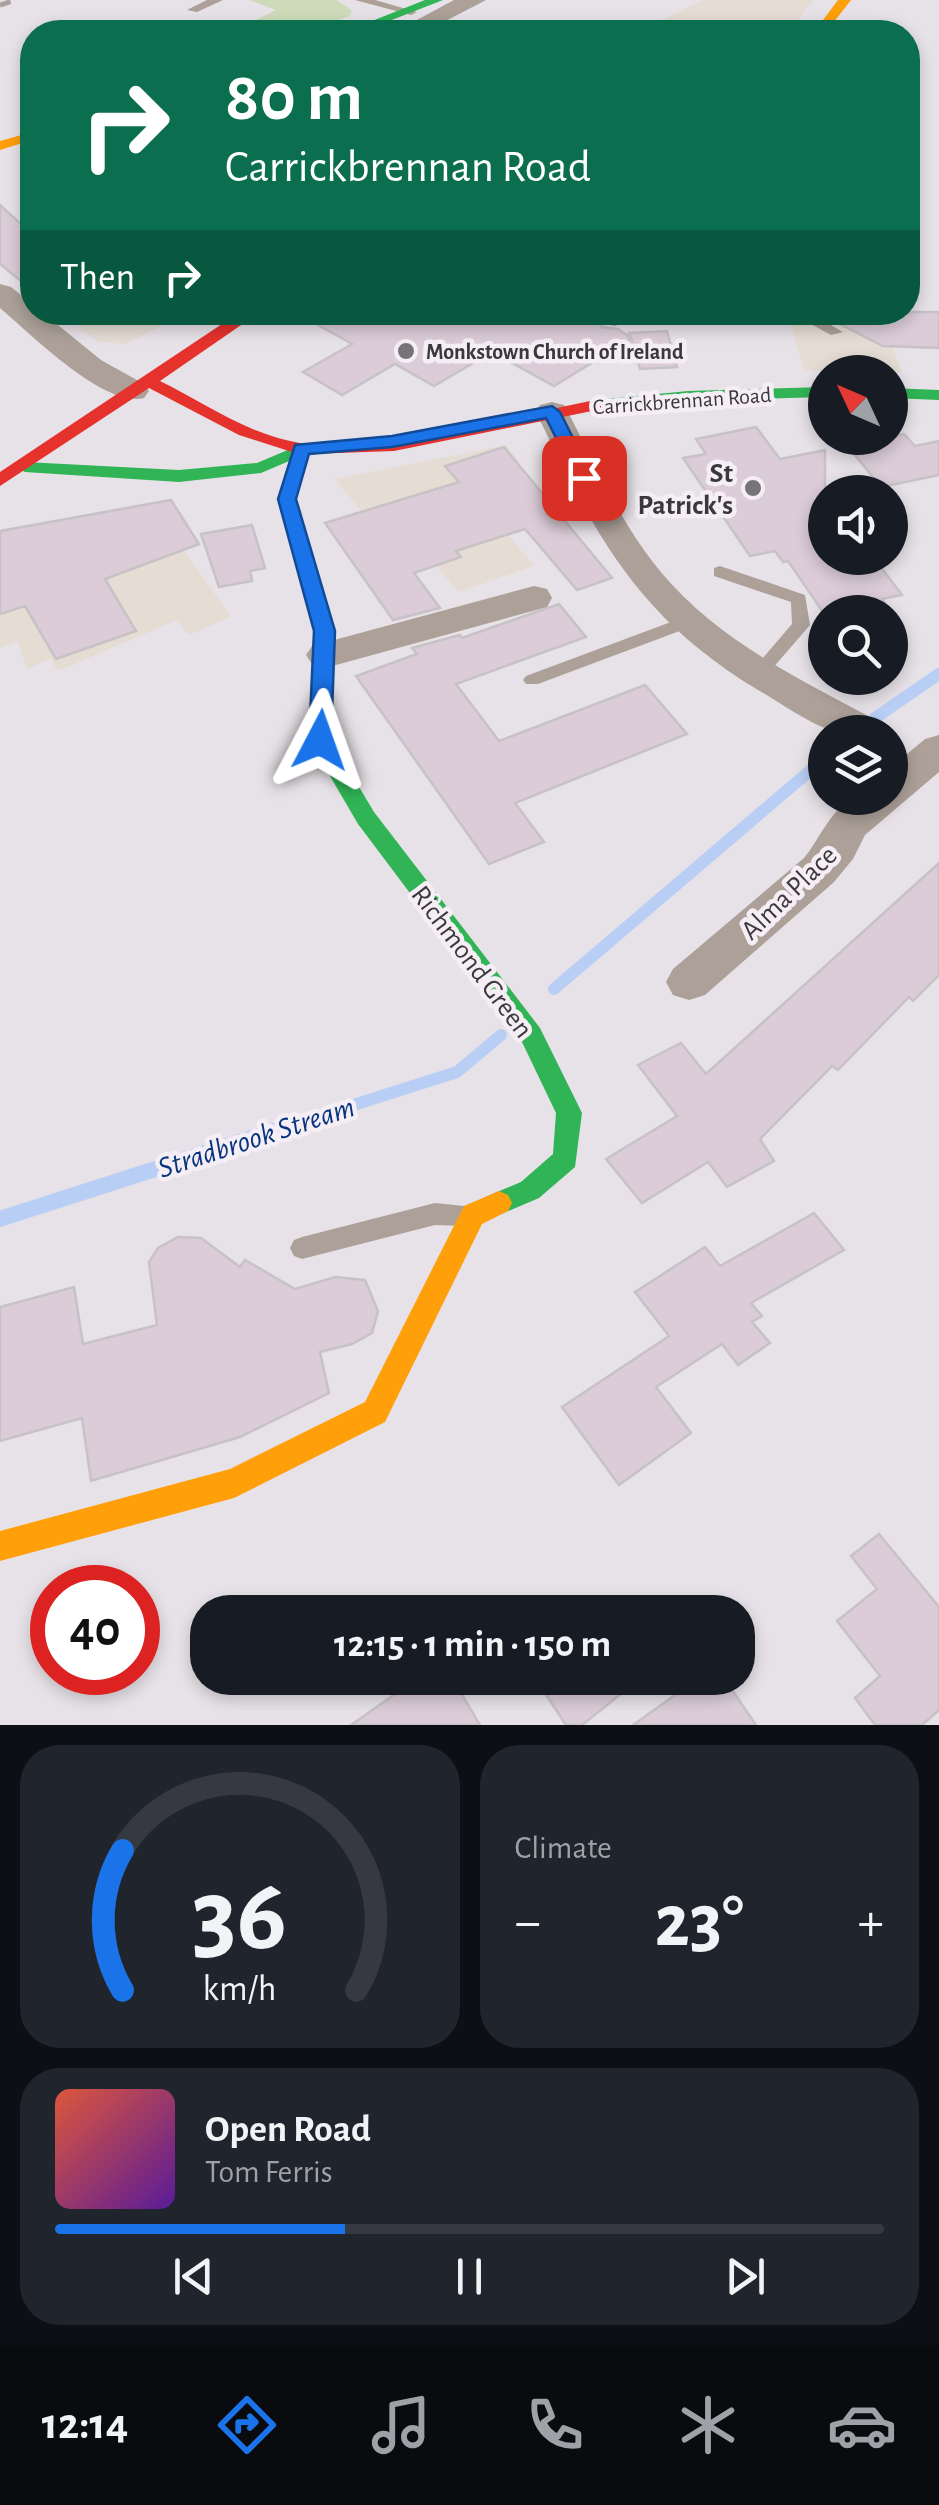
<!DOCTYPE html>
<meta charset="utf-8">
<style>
:root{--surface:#171b24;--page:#20242c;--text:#f1f3f6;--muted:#9ea1a6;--line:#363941;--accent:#1a73e8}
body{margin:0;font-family:"Alegreya Sans",sans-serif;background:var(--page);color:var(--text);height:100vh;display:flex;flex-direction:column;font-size:38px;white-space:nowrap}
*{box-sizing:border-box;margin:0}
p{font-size:32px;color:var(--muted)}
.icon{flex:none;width:55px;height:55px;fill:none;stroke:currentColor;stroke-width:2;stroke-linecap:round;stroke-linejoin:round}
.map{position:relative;height:1725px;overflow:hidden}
.drawer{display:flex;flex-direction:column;gap:20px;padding:20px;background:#0d0f14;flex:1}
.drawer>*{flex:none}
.hud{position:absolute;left:20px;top:20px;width:900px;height:305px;border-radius:40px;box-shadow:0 5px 15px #0003;background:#0b6e4f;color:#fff;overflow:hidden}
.needle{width:65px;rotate:314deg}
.tools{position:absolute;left:808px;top:355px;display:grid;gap:20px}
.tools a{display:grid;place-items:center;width:100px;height:100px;border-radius:50%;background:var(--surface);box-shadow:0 5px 15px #0003;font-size:50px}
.speed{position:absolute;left:30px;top:1565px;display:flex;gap:20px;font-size:50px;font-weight:700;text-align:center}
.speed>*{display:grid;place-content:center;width:130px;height:130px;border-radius:50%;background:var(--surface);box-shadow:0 5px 15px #0003;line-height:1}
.speed .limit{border:15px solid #d22;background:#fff;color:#111}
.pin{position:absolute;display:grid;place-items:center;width:85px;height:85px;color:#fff;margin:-42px;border-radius:20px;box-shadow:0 5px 15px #0006}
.me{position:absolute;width:110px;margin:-55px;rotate:4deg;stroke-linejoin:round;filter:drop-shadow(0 0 8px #0008)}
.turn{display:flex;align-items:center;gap:35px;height:210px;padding:0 40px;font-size:45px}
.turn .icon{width:130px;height:130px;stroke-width:2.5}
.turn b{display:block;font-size:70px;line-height:85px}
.then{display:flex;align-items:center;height:95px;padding:0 40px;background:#0003;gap:20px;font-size:38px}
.big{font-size:75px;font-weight:700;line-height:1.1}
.drawer .widget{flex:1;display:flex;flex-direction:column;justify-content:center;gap:15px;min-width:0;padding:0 35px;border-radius:40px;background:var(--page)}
.drawer .dial{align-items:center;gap:0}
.dial svg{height:260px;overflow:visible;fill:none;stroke:var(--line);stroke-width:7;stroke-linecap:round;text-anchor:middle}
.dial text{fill:var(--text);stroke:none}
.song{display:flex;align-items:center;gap:30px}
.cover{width:120px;height:120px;border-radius:15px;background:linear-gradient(135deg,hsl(10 70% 55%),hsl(270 70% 35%))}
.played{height:10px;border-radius:5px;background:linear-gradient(90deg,var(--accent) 35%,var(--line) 35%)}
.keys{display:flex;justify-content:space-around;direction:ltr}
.heat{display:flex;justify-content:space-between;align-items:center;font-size:55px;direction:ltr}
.drawer .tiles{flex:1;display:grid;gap:20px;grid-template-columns:1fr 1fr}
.widget:last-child{grid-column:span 2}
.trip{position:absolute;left:190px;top:1595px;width:565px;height:100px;border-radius:40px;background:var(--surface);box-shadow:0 5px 15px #0003;font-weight:700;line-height:100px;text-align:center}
.menu{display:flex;height:160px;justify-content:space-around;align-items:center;background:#090b0e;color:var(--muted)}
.menu .icon{width:70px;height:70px}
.menu .on{color:var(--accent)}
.menu b{font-size:45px;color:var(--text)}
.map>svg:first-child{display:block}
</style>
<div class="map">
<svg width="939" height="1725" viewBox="0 0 939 1725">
<rect width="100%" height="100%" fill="#e7e2e7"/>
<!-- commercial -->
<g fill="#e5ddd4">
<polygon points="703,0 814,0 788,32 638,32"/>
<polygon points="61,313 61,312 188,313 125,344 98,342"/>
<polygon points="787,313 883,313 901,372 804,371"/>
<polygon points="506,445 520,462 463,481 534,566 458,592 411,535 387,542 335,479"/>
<polygon points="171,500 193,535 181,546 231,617 189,635 177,620 58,671 50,659 27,669 18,641 0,648 0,531"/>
</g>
<!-- green -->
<polygon fill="#cddbba" points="249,0 336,0 352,10 350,16 304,32 234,32 255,26 256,20 276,10"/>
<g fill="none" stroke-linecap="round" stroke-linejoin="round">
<!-- stream-far1 -->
<g stroke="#b9cef5" stroke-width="12">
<polyline points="875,718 939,674"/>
<polyline points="554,989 825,758"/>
<polyline points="275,1130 457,1072 501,1035"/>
</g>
<!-- stream -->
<polyline stroke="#b9cef5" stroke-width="16" points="0,1219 283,1128"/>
</g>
<!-- building -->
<g fill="#dbccd7" stroke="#c6c2c5" stroke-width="2.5">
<polygon points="0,205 32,234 32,290 0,264"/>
<polygon points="295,312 594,312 603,319 599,322 602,327 618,329 631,338 629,333 667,331 677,367 640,369 631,339 554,386 492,352 434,386 395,364 342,395 303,372 352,344"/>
<polygon points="816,312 939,312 939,348 883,346"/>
<polygon points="756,427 780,459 825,450 825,558 874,558 902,595 882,599 891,612 848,612 843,606 825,610 825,615 788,561 783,562 775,551 750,556 683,458 706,454 696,439"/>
<polygon points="904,434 915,446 939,441 939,475 881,487 847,445"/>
<polygon points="504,447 612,578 577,590 525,529 456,551 461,557 414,573 440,608 393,620 325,523 459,482 445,466"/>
<polygon points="171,500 199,544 105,579 136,631 56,659 25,606 0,614 0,531"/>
<polygon points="252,525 265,568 250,571 252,581 219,587 201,534"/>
<polygon points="559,604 586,637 456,684 499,741 645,685 687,734 515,803 544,842 489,864 356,676 417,654 412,648 460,635 462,638"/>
<polygon points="939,863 939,975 913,1001 909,997 838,1070 832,1066 760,1139 774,1161 727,1187 708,1162 642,1203 606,1159 677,1116 638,1065 681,1043 706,1074"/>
<polygon points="814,1213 844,1250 751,1303 762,1316 752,1322 770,1343 738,1365 722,1344 656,1387 691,1433 619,1485 562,1407 669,1336 635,1292 705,1247 720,1266"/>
<polygon points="178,1237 201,1238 240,1267 245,1260 295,1289 335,1277 365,1280 378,1311 372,1333 352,1344 320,1352 329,1393 240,1437 91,1481 82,1418 0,1441 0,1307 74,1287 83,1344 157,1325 149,1262 158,1248"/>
<polygon points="879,1534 939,1607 939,1710 922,1725 875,1725 855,1698 880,1676 837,1621 877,1589 851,1556"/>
<polygon points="418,1678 452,1678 480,1725 351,1725"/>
<polygon points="535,1678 641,1678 582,1725 566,1725"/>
<polygon points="699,1678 724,1678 756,1725 633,1725"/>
</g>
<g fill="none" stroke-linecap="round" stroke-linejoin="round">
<!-- lane -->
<g fill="#aca098" fill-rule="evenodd">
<polygon points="207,0 223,0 197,12 187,10"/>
<polygon points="355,0 375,0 417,12 411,15"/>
<polygon points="622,312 642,312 615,326 603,323"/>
<polygon points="789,312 808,312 843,332 831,335"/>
<polygon points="720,566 805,595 810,625 765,677 759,679 750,673 792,624 791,602 714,576 714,568"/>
<polygon points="687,616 696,622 693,626 538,684 526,684 523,680 526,676"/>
<polygon points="435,1203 474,1207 478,1215 474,1223 466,1226 435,1225 302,1259 294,1256 290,1248 294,1240 302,1237"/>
</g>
<!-- street -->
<g fill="#aca098" fill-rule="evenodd">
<polygon points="454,0 486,0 436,26 427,28 415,21"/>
<path d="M0 284 11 287 32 304V312H42L101 360 144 384 149 391 144 398C104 408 31 334 0 308Z"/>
<path d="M552 402 564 405 568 412C596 466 621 524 660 571 718 641 801 680 880 722L886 732C870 732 847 736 832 731 806 722 781 703 758 690 637 617 595 535 536 412L540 405Z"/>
<polygon points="534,586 547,589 552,598 547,607 325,668 312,664 306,655 312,646"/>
<path d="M939 735V772L865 835 853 859 834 882 705 995 689 1000 673 995 666 982 673 969 804 858C819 841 833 803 857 798 867 795 880 798 890 798V768L925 739Z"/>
</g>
<!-- fast -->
<g fill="#30b455" fill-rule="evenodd">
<polygon points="425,0 443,0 361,32 344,32"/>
<polygon points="825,387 825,397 688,401 597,410 588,405 597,400 688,391"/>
<polygon points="890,388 939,390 939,400 890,398"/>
<polygon points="302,444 311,449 308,453 261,473 179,482 25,472 16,467 25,462 179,470 257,463"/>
<polygon points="318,602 328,609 334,631 331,740 374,812 540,1028 582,1113 575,1167 539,1198 499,1215 490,1211 486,1203 490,1195 521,1182 553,1154 556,1113 522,1042 358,824 309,740 314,631 308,609"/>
</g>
<!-- slow -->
<g fill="#ff9f0a" fill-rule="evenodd">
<polygon points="838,0 851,0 826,32 814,32"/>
<polygon points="32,132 32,140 0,150 0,141"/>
<polygon points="499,1191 508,1195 512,1203 508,1211 482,1224 385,1422 234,1498 0,1561 0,1531 230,1469 365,1402 464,1206"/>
</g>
<!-- jam -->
<path fill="#e5322d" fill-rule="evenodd" d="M240 312H260L160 381C199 400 236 426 278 438 374 466 501 416 597 400L606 405 597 410 394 451 309 454 296 499 328 609 318 616 308 609 278 499 292 452 239 435 149 388 0 486V472Z"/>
<!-- rail -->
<polyline stroke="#aba2a0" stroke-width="5" stroke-dasharray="11 11" stroke-linecap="butt" points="0,5 16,0"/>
</g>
<!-- route -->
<polygon fill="#1a73e8" stroke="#114b97" stroke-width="2.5" points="552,406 560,412 593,478 591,482 578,482 546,418 392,447 309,454 296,499 335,631 331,740 320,747 312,745 309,740 314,631 278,499 295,445 392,436"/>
<!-- markers -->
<g fill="#777477" stroke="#f5eef5" stroke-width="4">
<circle cx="406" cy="351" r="10"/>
<circle cx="753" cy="488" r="10"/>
</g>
<g text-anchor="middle" stroke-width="9" stroke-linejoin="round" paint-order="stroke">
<!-- far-poi labels -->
<g font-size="22" font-weight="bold" fill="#3b383b" stroke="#f5eef5" text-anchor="start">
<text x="426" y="359">Monkstown Church of Ireland</text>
</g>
<!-- far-street labels -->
<g font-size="22" fill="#3b383b" stroke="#f5eef5">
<text transform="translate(682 400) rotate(-4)" y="8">Carrickbrennan Road</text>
</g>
<!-- poi labels -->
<g font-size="28" font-weight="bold" fill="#3b383b" stroke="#f5eef5" text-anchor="end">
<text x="733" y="482">St<tspan x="733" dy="32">Patrick's</tspan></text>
</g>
<!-- street labels -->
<g font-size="28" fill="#3b383b" stroke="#f5eef5">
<text transform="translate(788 892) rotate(-44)" y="10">Alma Place</text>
<text transform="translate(473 961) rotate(53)" y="10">Richmond Green</text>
</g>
<!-- water labels -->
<g font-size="30" font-style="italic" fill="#07347e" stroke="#f5eef5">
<text transform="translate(256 1137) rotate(-18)" y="10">Stradbrook Stream</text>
</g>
</g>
</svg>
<div class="tools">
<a><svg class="needle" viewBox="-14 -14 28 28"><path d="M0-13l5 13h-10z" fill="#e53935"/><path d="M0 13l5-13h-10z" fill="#9ea1a6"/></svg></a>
<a><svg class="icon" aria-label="sound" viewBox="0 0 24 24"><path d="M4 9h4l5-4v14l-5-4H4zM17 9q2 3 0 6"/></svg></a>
<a><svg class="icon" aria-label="search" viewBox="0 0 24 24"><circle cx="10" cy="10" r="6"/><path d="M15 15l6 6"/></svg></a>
<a><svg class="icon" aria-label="layers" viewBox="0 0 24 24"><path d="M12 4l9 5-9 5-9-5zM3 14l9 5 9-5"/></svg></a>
</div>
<div class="speed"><div class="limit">40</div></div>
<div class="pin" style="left:584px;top:478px;background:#d93025"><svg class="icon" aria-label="arrive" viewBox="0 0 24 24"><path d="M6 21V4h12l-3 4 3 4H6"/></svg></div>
<svg class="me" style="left:320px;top:740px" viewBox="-20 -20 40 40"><path d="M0-17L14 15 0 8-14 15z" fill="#1a73e8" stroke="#fff" stroke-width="4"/></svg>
<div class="trip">12:15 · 1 min · 150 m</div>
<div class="hud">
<div class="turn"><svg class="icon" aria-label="right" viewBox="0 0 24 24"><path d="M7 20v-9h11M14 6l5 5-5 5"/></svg><div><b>80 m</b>Carrickbrennan Road</div></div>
<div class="then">Then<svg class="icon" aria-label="right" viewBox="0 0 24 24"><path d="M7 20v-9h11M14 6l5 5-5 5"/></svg></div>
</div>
</div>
<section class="drawer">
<div class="tiles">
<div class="widget dial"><svg viewBox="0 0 100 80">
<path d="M14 69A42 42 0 1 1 86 69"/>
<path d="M14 69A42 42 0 0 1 14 26" stroke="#1a73e8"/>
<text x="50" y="56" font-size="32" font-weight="700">36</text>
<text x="50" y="72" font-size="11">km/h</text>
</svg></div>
<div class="widget"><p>Climate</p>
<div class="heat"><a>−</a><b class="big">23°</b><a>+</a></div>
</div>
<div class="widget">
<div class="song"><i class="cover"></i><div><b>Open Road</b><p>Tom Ferris</p></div></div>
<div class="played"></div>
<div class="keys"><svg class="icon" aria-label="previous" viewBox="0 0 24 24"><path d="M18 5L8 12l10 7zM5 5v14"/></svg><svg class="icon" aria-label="pause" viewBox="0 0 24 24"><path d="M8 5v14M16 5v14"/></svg><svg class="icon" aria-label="next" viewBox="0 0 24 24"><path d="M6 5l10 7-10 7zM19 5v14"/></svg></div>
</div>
</div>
</section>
<nav class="menu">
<b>12:14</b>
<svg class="icon on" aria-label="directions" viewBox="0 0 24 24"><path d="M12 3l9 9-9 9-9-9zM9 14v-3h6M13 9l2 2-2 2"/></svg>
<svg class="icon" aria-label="music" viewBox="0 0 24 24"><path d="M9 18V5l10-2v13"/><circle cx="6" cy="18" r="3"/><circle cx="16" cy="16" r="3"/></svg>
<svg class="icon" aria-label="phone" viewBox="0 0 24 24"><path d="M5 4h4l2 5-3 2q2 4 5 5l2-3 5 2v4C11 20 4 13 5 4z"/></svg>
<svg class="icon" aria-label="climate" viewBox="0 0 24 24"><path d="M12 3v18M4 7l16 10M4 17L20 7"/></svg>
<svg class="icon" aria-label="car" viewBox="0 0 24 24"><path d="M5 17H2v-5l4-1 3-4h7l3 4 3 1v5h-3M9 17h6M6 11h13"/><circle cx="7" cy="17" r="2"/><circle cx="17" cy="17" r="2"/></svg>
</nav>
